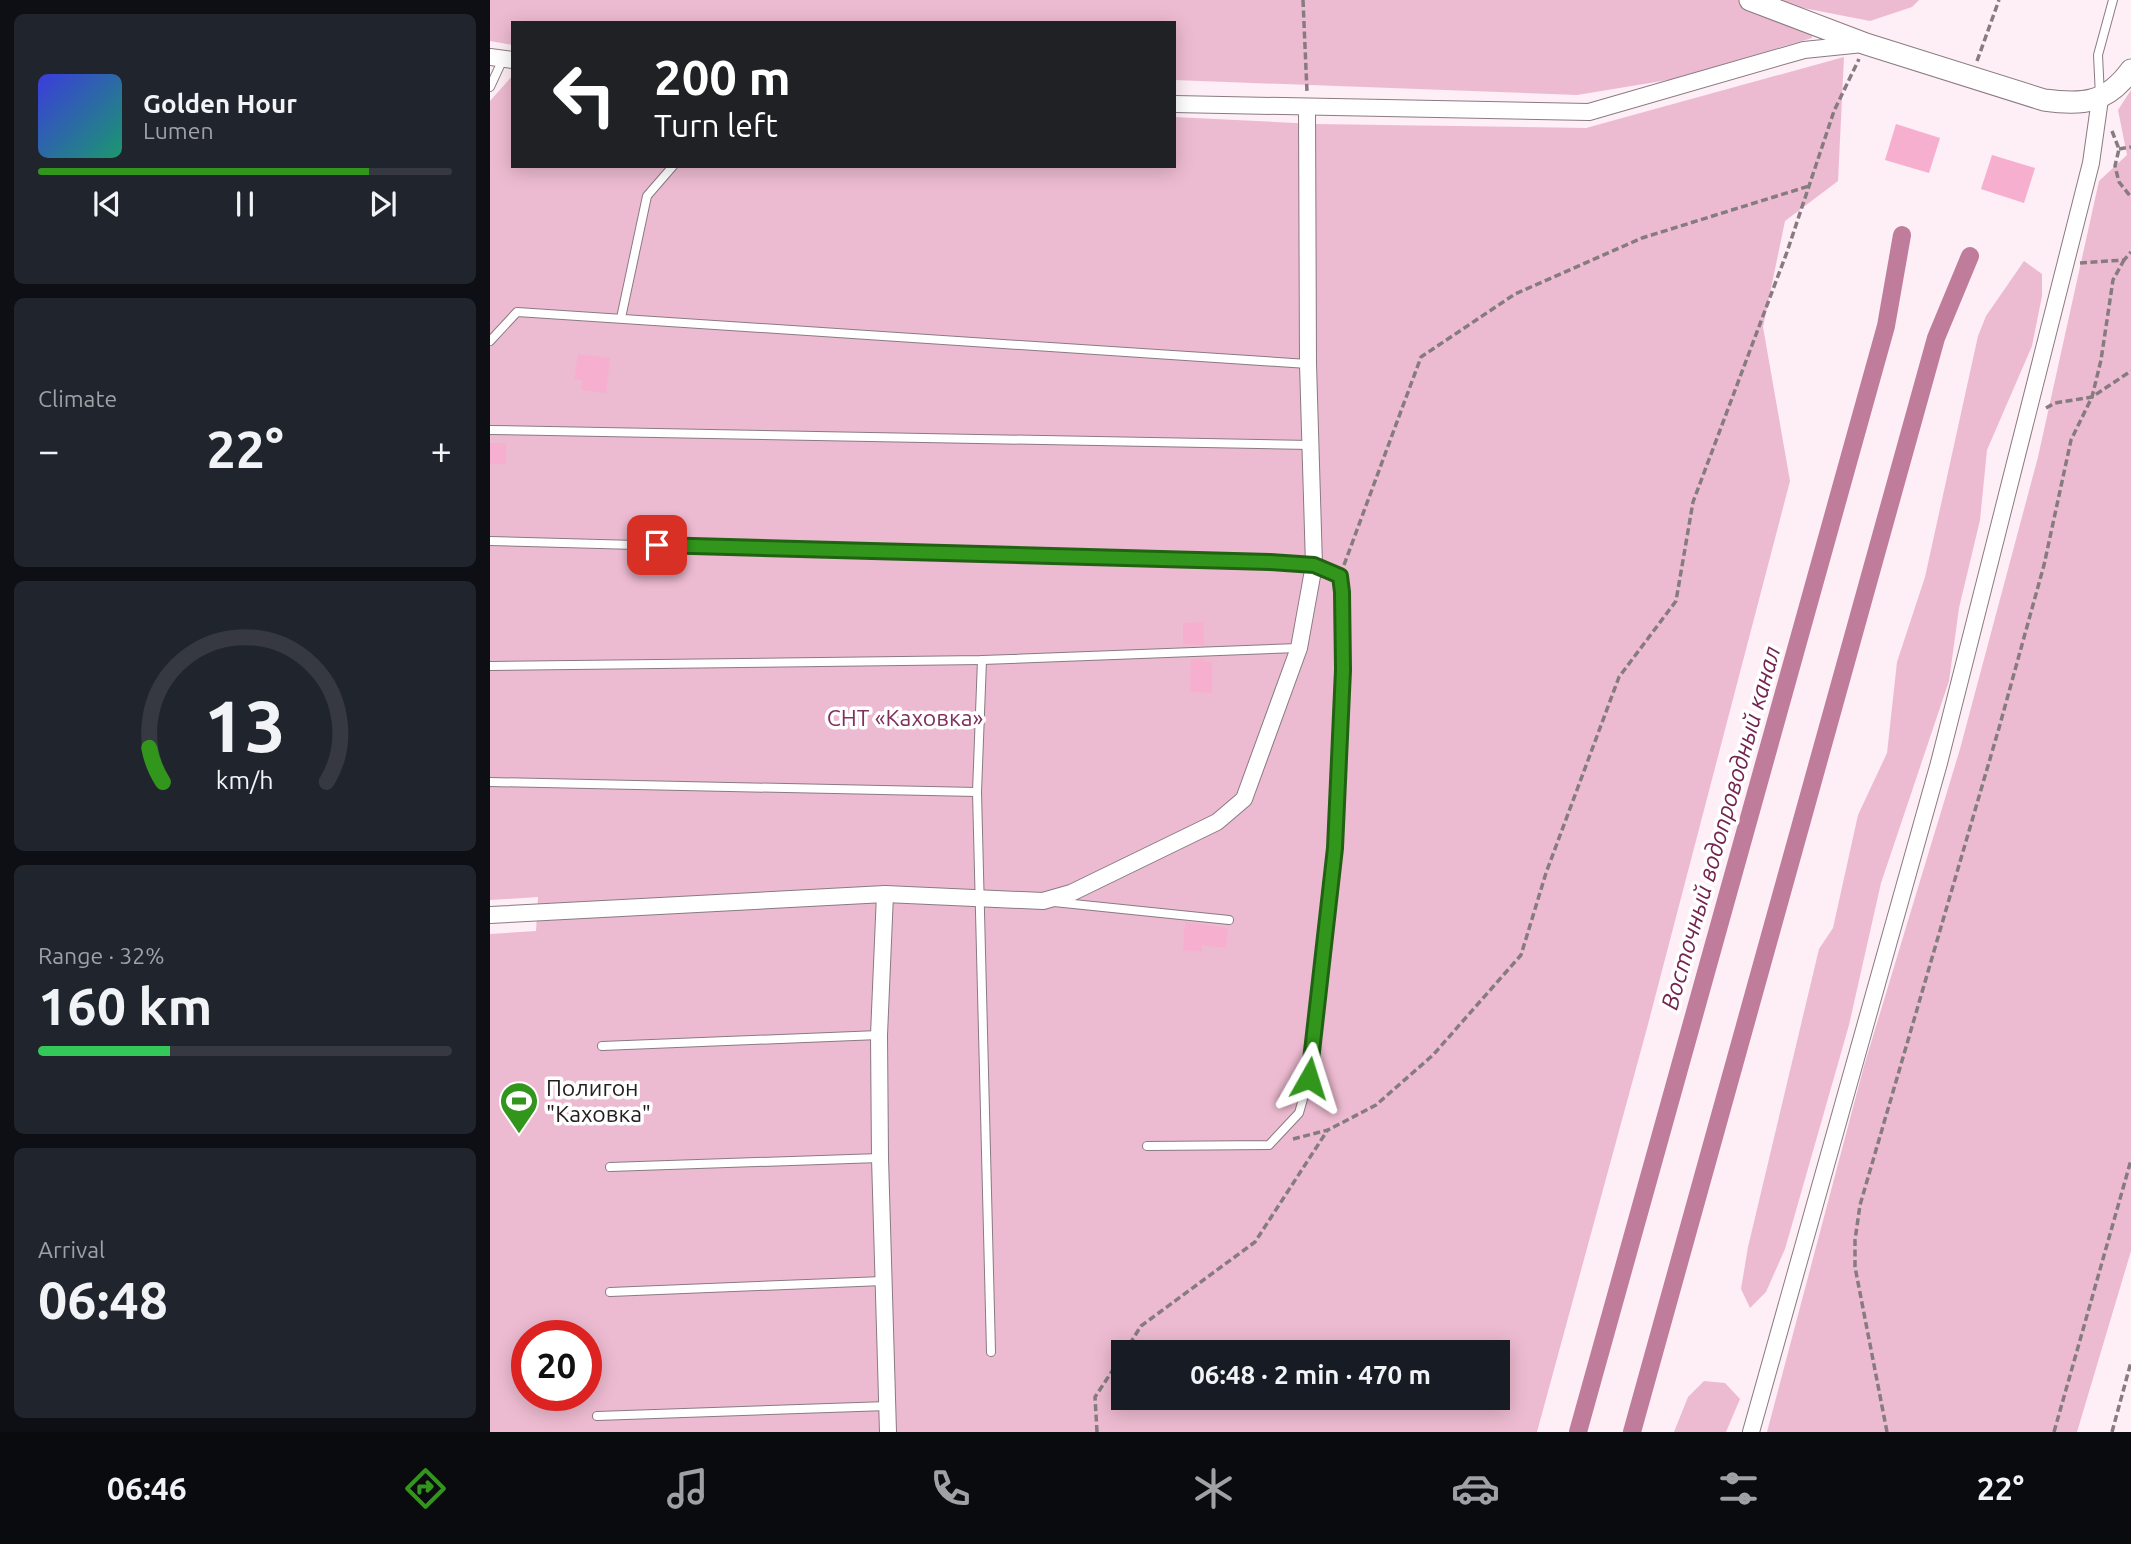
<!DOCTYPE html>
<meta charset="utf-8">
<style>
:root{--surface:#171b24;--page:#20242c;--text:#f1f3f6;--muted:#9ea1a6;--line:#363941;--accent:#31961b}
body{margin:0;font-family:Ubuntu,sans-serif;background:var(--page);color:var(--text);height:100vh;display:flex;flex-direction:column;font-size:26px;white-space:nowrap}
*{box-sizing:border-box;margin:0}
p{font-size:23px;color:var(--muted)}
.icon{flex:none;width:38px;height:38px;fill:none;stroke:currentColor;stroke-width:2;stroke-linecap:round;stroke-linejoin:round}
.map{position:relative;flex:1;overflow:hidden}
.sheet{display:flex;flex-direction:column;gap:14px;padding:14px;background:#0d0f14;width:490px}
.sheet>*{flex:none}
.top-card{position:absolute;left:21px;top:21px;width:665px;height:147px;border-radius:0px;box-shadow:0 4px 18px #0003;background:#202124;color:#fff;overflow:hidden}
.speed{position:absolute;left:21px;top:1320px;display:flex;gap:14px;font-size:35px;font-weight:700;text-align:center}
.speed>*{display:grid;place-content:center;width:91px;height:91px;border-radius:50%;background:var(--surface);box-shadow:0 4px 18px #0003;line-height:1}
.speed .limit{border:10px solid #d22;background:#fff;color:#111}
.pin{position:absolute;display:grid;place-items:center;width:60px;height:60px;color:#fff;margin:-30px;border-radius:14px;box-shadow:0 4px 10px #0006}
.me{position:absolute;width:77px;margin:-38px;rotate:6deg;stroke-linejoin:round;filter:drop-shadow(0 0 5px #0008)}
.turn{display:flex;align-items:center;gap:24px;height:147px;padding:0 28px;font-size:32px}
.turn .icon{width:91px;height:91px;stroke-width:2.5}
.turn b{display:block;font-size:49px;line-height:60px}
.big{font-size:52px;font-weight:600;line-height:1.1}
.sheet .tile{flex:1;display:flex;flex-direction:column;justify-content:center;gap:10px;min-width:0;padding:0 24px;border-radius:10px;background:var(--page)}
.sheet .dial{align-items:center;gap:0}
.dial svg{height:182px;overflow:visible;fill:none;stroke:var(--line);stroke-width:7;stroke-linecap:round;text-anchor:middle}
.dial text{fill:var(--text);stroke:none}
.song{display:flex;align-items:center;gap:21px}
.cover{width:84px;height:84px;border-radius:10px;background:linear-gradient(135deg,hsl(240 70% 55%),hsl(160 70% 35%))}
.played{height:7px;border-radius:4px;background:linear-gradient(90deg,var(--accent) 80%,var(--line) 80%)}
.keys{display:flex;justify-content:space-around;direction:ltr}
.heat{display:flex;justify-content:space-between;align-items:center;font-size:38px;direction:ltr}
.charge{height:10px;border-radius:5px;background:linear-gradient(90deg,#34c759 32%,var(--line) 0)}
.trip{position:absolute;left:621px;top:1340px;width:399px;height:70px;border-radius:0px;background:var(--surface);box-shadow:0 4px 18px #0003;font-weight:600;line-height:70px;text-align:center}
.dock{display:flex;height:112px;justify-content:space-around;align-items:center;background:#090b0e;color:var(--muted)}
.dock .icon{width:49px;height:49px}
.dock .selected{color:var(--accent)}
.dock b{font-size:32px;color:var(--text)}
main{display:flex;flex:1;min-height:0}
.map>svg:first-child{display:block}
</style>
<main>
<section class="sheet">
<div class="tile">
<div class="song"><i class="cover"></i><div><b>Golden Hour</b><p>Lumen</p></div></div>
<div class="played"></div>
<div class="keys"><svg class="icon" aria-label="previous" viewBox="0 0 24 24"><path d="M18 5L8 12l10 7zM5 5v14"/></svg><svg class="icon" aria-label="pause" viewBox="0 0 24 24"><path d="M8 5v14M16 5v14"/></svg><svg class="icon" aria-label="next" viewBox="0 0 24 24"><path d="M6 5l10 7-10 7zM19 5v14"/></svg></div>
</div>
<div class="tile"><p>Climate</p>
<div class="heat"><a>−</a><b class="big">22°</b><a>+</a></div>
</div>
<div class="tile dial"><svg viewBox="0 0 100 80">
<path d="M14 69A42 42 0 1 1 86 69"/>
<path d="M14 69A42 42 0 0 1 8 54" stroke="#31961b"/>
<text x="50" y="56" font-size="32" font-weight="700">13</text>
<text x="50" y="72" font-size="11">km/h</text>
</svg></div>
<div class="tile"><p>Range · 32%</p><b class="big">160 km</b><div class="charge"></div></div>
<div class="tile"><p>Arrival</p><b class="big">06:48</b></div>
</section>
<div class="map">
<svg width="1641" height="1432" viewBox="0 0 1641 1432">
<rect width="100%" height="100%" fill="#feeef5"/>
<!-- green -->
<g fill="#edbbd1" fill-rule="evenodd">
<polygon points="0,0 1429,0 1422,7 1380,21 1298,5 1323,28 1322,38 1184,79 1087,95 684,80 684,23 23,23 23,45 0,41"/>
<path d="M1354 57 1348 181 1295 221 1273 327 1300 481 1157 1028 1047 1432H0V934L46 931 48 897 0 900V101L23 75V166H684V117L825 124 1096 128ZM37 1335H96V1395H37ZM634 1353H1008V1398H634Z"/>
<polygon points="1641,90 1641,1251 1587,1432 1277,1432 1374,1066 1470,749 1548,457 1609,181 1637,155 1628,110"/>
<polygon points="1534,261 1552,274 1552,296 1542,346 1497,450 1490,520 1469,608 1459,681 1391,883 1359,1025 1295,1249 1276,1292 1260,1308 1251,1289 1258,1247 1329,949 1343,928 1368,815 1397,753 1407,662 1435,577 1488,336 1496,316"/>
<polygon points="1214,1381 1235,1383 1250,1399 1236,1432 1184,1432 1198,1397"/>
</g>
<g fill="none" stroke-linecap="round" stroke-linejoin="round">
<!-- canal -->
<g stroke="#bf7c9b" stroke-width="18">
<polyline points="1088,1432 1396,326 1412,235"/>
<polyline points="1142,1432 1446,338 1480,256"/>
</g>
</g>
<!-- building -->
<g fill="#f6afcf">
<polygon points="1406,124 1450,138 1439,173 1395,160"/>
<polygon points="1502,155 1545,168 1534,203 1491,189"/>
<polygon points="88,354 120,358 116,393 91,390 92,380 84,379"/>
<rect x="0" y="443" width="16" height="21"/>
<polygon points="713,622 714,645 693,644 693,623"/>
<polygon points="714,658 714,662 722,662 722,693 700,692 701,659"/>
<polygon points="695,922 738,928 736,948 712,945 712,952 693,950"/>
</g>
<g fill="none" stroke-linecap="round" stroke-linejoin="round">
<defs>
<g id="lane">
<polyline points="0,87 13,59"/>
<polyline points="1610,96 1608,55 1623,0"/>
<polyline points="131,318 157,196 183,166"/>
<polyline points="0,341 27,312 818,364"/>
<polyline points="0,430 820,445"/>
<polyline points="0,541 780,562 824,565 850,576 852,592 853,670 845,848 819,1078 809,1113 779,1145 657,1146"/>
<polyline points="492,660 487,792 501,1352"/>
<polyline points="0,666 492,660 809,648"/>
<polyline points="0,782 487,792"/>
<polyline points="564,902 739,920"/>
<polyline points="112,1046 389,1035"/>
<polyline points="120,1167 390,1158"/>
<polyline points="120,1292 393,1281"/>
<polyline points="107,1416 398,1406"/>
</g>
<g id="street">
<polyline points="0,57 23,60"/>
<polyline points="684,104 1099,112 1314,50 1373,44"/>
<polyline points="395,894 389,1035 390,1158 398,1432"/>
<polyline points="0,915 395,894 553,901 581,893 727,822 754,799 809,648 824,565 818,364 817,108"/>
<polyline points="1261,1432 1449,763 1601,163 1610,99"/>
</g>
<path id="secondary" d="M1260 0 1376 44 1554 100C1593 105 1616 104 1641 70"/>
</defs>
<!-- lane casing -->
<use href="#lane" stroke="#8a7a81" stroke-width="10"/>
<!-- street casing -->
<use href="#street" stroke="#8a7a81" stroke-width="18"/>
<!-- secondary casing -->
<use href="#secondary" stroke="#8a7a81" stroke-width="23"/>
<!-- path -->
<g stroke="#867c80" stroke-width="3.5" stroke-dasharray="7 3.5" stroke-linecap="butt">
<polyline points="813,0 817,92"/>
<polyline points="1487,61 1509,0"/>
<polyline points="1622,131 1629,149 1625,166 1629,182 1641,197"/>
<polyline points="1629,149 1641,147"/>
<polyline points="1590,263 1634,260 1641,252"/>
<polyline points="1556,408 1565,403 1602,397 1641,371"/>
<polyline points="854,565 931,357 1025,294 1152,238 1319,186"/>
<polyline points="803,1139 838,1130 886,1105 943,1055 1031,955 1056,873 1129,677 1186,601 1203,502 1297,252 1344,111 1369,59"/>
<polyline points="634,1353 651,1326 765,1242 837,1131"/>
<polyline points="607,1432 605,1397 634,1353"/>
<polyline points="1397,1432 1365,1267 1365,1240 1370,1205 1509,728 1554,565 1581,440 1602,397 1611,360 1623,280 1634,260"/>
<polyline points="1564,1432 1641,1160"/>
<polyline points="1622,1432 1641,1362"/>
</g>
<!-- lane -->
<use href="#lane" stroke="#fff" stroke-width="8"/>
<!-- street -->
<use href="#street" stroke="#fff" stroke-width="16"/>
<!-- secondary -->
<use href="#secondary" stroke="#fff" stroke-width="21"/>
</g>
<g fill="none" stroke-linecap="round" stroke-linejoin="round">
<defs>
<polyline id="route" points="167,545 780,562 824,565 850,576 852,592 853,670 845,848 819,1078"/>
</defs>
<!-- route casing -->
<use href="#route" stroke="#206212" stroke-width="18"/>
<!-- route -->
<use href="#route" stroke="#31961b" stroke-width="12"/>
</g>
<!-- icons -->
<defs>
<symbol id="stadium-pin" viewBox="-11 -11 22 30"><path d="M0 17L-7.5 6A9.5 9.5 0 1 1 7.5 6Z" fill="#31961b" stroke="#fff"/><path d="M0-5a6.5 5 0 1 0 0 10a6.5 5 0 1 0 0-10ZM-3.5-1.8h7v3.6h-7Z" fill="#fff"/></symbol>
</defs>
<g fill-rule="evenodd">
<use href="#stadium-pin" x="7" y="1079" width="44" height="60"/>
</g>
<g text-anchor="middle" stroke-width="7" stroke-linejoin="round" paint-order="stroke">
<!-- park labels -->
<g font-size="23" fill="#82305b" stroke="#fff">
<text x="415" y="726">СНТ «Каховка»</text>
</g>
<!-- poi labels -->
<g font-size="23" fill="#241e20" stroke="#fff" text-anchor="start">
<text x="56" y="1096">Полигон<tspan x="56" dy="26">"Каховка"</tspan></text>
</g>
<!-- water labels -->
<g font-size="24" font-style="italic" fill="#74244f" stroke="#fff">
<text transform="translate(1231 828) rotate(-74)" y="8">Восточный водопроводный канал</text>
</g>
</g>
</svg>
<div class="speed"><div class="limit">20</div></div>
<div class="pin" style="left:167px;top:545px;background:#d93025"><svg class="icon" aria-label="arrive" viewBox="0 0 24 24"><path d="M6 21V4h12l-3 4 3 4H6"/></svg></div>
<svg class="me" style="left:819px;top:1078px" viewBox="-20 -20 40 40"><path d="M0-17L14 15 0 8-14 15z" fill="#31961b" stroke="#fff" stroke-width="4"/></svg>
<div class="trip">06:48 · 2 min · 470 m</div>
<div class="top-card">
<div class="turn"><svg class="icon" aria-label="left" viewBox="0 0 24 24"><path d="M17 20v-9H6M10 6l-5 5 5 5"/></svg><div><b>200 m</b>Turn left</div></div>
</div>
</div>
</main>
<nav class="dock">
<b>06:46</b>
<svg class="icon selected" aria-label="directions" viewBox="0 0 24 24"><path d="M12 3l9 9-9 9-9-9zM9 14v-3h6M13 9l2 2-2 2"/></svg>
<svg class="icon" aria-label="music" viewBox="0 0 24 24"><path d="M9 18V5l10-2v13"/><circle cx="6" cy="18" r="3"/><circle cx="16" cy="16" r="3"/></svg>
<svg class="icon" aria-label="phone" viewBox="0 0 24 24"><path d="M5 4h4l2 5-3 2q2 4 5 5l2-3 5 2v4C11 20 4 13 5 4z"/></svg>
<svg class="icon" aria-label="climate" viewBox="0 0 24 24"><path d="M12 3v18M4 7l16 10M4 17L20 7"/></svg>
<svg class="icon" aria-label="car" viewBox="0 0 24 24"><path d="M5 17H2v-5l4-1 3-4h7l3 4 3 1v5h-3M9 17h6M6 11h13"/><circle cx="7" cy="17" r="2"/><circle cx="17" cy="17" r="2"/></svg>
<svg class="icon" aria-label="filters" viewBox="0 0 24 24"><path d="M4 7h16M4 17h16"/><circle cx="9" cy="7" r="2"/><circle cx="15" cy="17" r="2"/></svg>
<b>22°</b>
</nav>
